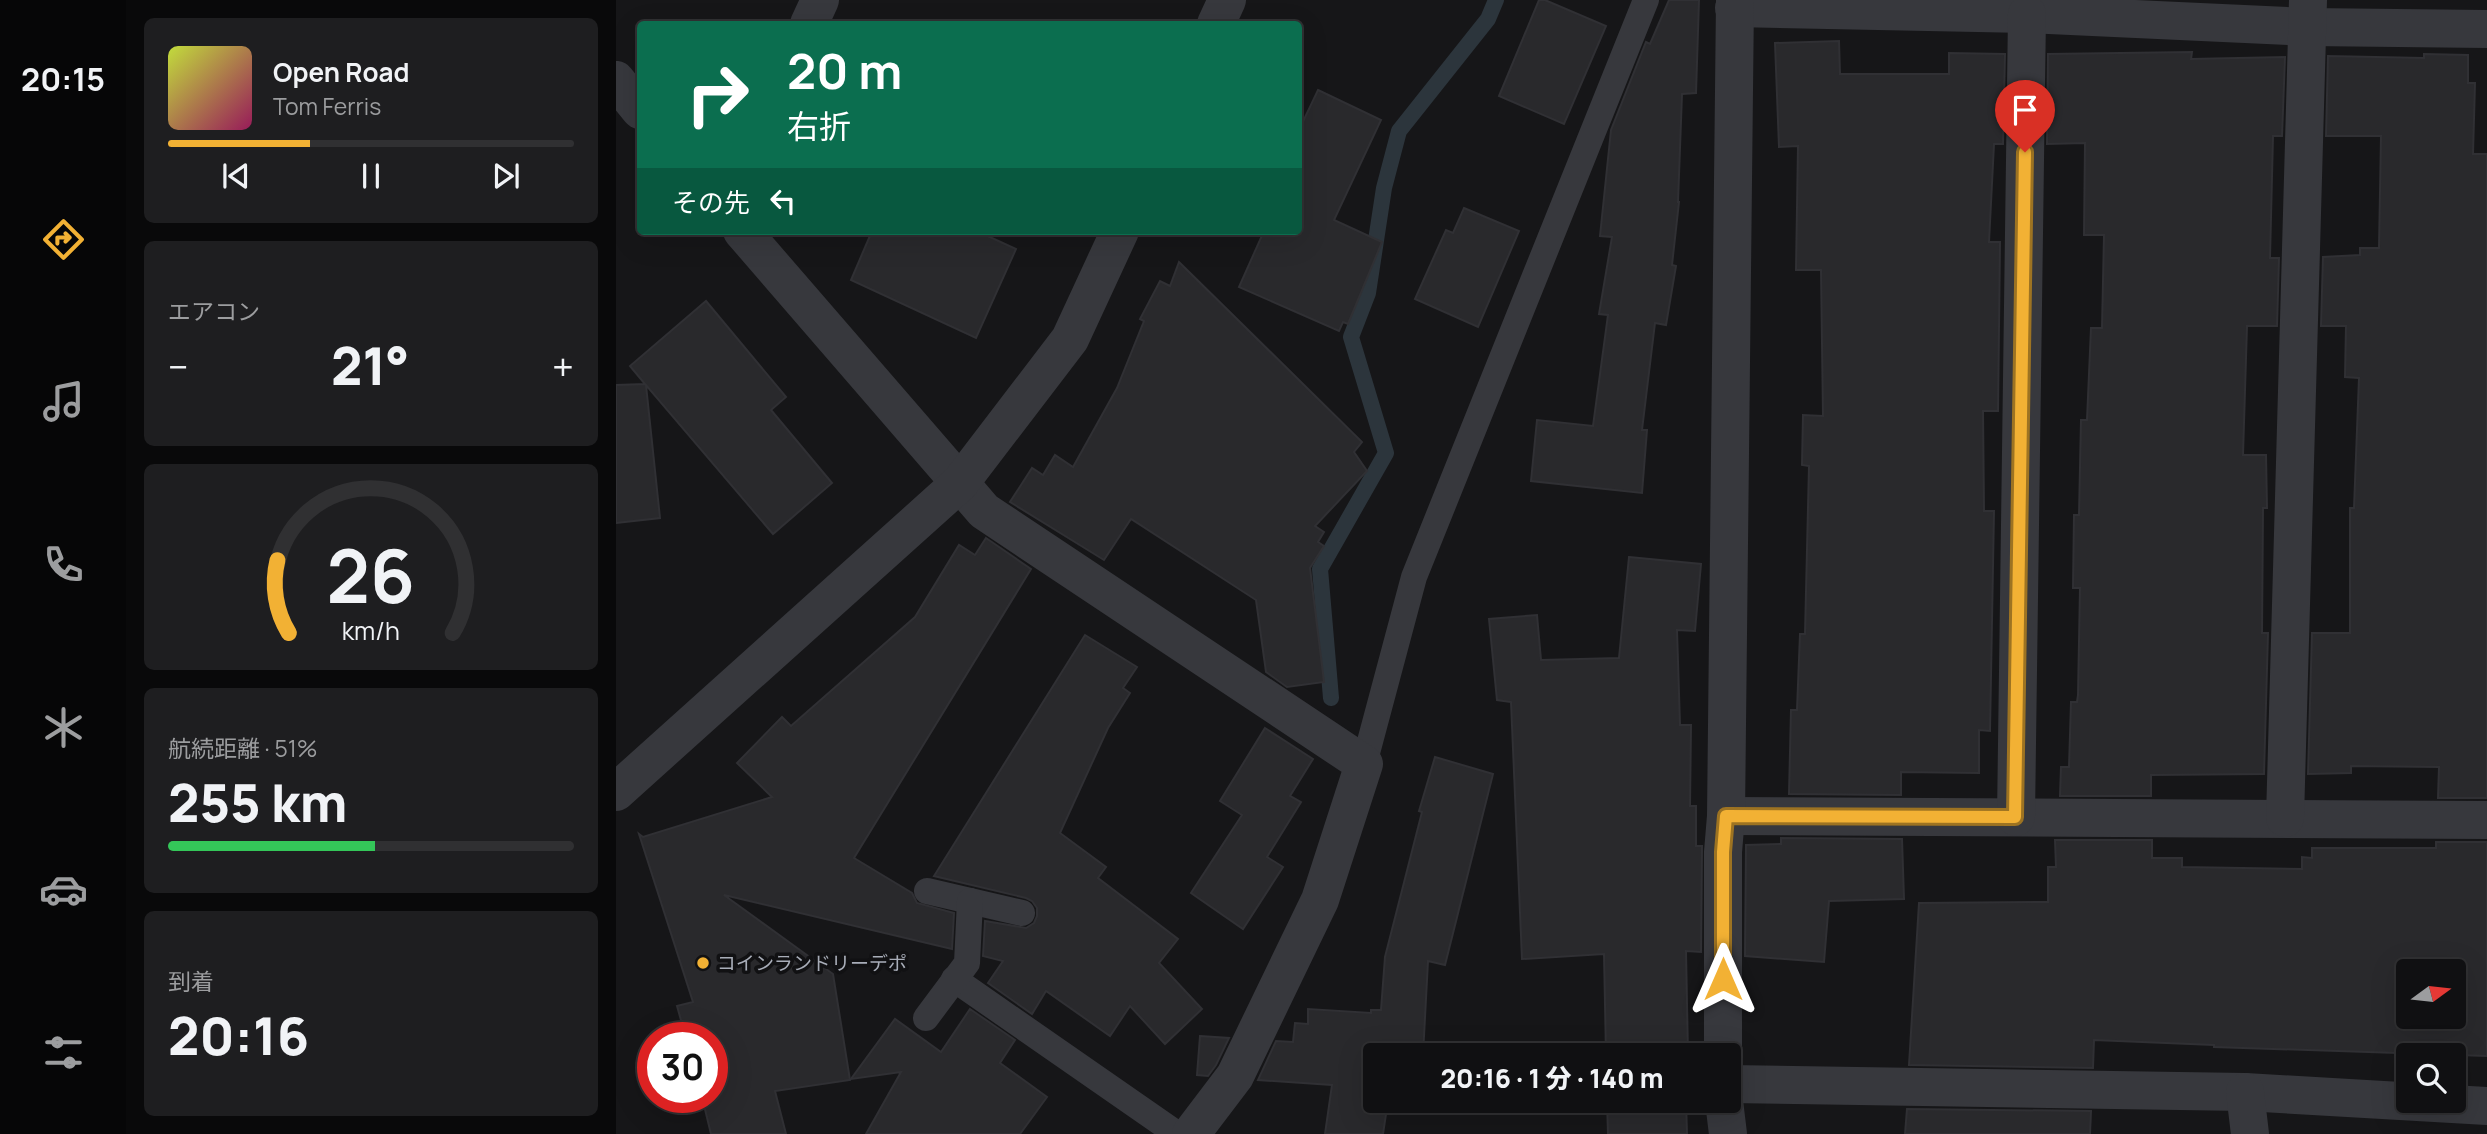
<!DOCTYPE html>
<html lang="ja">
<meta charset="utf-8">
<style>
:root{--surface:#101012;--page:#1e1e20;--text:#f1f3f6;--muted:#9c9d9f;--line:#303032;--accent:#f2b134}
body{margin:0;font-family:Manrope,"Noto Sans JP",sans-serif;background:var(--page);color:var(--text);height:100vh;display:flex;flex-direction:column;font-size:26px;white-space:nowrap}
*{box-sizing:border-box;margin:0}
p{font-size:23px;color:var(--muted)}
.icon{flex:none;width:38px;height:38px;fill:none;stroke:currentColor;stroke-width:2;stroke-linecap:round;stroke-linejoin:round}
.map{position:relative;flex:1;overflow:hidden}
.panel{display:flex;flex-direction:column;gap:18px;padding:18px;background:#09090a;width:490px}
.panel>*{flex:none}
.top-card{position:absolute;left:21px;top:21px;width:665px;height:214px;border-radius:7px;box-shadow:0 7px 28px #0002,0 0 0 2px var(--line);background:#0b6e4f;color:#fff;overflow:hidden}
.needle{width:46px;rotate:75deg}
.buttons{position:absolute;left:1780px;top:959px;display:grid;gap:14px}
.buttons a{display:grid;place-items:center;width:70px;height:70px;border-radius:7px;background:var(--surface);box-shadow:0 7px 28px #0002,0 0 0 2px var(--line);font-size:35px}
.speed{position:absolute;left:21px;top:1022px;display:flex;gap:14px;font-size:35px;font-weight:700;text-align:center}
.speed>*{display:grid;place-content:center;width:91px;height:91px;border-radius:50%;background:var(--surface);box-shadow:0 7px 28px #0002,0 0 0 2px var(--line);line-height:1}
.speed .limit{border:10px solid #d22;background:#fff;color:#111}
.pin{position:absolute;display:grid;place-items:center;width:60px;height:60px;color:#fff;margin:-72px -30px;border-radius:50% 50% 50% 0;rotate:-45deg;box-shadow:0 0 7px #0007}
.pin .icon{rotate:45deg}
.me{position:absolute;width:77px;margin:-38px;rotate:0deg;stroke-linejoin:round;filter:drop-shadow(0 0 5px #0008)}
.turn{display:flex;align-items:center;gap:24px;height:147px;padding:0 35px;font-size:32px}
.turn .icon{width:91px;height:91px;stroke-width:2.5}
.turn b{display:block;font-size:49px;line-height:60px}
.then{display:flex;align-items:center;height:66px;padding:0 35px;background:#0003;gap:14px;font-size:26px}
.big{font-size:52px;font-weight:800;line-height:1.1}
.panel .widget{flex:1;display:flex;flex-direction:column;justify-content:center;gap:10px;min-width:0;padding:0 24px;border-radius:10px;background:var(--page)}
.panel .dial{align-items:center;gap:0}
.dial svg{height:182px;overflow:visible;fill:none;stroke:var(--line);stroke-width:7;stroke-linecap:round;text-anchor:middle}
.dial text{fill:var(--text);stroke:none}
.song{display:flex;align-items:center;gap:21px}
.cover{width:84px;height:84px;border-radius:10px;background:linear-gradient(135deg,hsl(70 70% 55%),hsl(330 70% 35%))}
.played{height:7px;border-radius:4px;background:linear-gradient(90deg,var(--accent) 35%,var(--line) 35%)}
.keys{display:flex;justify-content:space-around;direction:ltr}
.heat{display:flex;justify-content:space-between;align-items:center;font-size:38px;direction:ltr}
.charge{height:10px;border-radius:5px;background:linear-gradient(90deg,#34c759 51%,var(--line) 0)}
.trip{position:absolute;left:747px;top:1043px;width:378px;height:70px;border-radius:7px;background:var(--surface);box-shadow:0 7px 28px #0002,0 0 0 2px var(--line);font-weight:800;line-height:70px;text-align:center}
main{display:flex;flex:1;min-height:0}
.tab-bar{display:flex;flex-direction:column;width:126px;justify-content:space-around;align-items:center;background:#060607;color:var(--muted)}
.tab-bar .icon{width:49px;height:49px}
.tab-bar .selected{color:var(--accent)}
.tab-bar b{font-size:32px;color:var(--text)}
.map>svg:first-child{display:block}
</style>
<main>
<nav class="tab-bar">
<b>20:15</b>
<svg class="icon selected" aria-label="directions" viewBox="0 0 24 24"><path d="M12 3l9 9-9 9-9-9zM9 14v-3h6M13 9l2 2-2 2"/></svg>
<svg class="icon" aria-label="music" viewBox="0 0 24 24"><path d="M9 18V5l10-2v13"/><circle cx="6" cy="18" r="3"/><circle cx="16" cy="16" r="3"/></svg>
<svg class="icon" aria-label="phone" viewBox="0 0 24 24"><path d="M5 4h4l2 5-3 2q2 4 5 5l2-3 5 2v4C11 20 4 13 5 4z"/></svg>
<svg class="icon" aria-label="climate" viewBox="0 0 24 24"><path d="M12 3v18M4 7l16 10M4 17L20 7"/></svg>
<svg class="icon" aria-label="car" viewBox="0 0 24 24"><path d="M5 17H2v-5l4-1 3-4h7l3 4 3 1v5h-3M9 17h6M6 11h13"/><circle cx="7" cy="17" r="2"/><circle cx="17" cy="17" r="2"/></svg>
<svg class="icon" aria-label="filters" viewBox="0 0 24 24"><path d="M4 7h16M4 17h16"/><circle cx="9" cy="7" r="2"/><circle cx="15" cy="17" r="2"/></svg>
</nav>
<section class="panel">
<div class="widget">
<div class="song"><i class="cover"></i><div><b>Open Road</b><p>Tom Ferris</p></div></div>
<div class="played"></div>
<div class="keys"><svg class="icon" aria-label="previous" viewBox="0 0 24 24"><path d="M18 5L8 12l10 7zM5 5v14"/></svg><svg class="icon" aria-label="pause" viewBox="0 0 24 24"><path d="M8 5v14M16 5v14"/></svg><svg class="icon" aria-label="next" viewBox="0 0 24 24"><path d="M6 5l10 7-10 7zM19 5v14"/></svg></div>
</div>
<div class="widget"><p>エアコン</p>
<div class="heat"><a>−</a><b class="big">21°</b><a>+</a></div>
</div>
<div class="widget dial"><svg viewBox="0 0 100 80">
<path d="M14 69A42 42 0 1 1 86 69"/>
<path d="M14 69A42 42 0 0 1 9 37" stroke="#f2b134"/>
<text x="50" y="56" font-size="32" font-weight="700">26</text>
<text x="50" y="72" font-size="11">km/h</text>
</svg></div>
<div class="widget"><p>航続距離 · 51%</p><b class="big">255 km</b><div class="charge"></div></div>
<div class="widget"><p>到着</p><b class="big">20:16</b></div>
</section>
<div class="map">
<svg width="1871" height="1134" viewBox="0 0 1871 1134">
<rect width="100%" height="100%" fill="#161618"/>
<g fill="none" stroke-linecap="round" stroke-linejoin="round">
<!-- stream -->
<polyline stroke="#2c353c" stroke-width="16" points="715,698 704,569 770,453 735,337 752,293 768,188 783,131 872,19 880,0"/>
</g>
<!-- building -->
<g fill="#29292c" stroke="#303034" stroke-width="2" fill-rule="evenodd">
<polygon points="923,0 929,0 990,26 948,124 883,96"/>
<polygon points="1053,0 1083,0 1080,93 1066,94 1062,202 1063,202 1056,265 1060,266 1050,325 1039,323 1026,430 1031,430 1026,493 915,481 921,420 977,426 992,315 983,314 996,237 984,236 995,130 1030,42 1034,44"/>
<polygon points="1223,41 1224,74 1333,74 1333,53 1389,54 1387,144 1378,144 1373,242 1384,242 1382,411 1367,411 1368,511 1378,511 1374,731 1363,730 1363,773 1285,772 1285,795 1173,794 1175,710 1181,710 1184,634 1189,634 1193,466 1186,465 1187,415 1207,416 1205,270 1180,270 1182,146 1163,147 1159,43"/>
<polygon points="1576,52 1575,59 1669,57 1666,136 1657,136 1654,258 1663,258 1661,326 1631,326 1627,455 1650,455 1651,508 1647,508 1646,633 1652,633 1648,774 1535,775 1535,796 1444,796 1445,767 1453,767 1455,702 1461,702 1462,695 1464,588 1457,588 1458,515 1463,515 1465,420 1471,420 1475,328 1486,328 1488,235 1468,235 1469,143 1431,144 1432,54"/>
<polygon points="1808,54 1852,55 1852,83 1859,83 1857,154 1871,154 1871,798 1822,798 1823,767 1735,766 1735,773 1692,774 1696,633 1734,633 1734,508 1738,508 1743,378 1729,377 1730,326 1705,326 1707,257 1744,255 1744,248 1763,248 1765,136 1710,136 1712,56 1808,58"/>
<polygon points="702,90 765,120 718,220 766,242 732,324 727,322 723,331 623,287 648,231 682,231 682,132"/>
<polygon points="848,208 903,231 862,327 799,299 830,230 837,233"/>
<polygon points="256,231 361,231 400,249 360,338 235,280"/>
<polygon points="563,262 746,442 738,452 751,471 699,526 708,532 702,542 708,546 694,568 708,682 671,687 650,672 640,600 515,519 488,560 394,502 416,468 427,475 439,455 457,467 501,388 528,321 524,319 544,281 554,286"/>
<polygon points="90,301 170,397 155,410 216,483 157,534 30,385 44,518 0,523 0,385 29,384 14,366"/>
<polygon points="370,538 415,569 238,858 296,893 301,903 338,913 336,949 108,895 217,974 234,1080 159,1091 170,1134 95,1134 86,1097 96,1097 96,1038 70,1038 61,1006 77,1002 23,834 27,837 156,797 121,763 166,717 175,726 299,617 343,545 359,555"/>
<polygon points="1013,557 1085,564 1079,631 1061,630 1064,725 1075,725 1074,806 1080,806 1080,846 1086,846 1085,952 1070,951 1072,1055 990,1055 988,954 906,959 895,702 881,700 873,619 921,615 925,660 1003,658"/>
<polygon points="469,635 521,667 507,688 514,693 492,728 444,833 490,867 482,878 562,939 543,963 586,1009 549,1044 514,1006 494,1036 430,991 416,1014 372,983 387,961 367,956 369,921 410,928 418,923 421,916 421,908 416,901 410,898 318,876"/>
<polygon points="649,728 697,759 674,796 685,802 651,857 667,867 627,929 575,893 626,815 604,801"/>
<polygon points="819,757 877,774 829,965 812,961 807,1055 760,1055 760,1101 772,1101 767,1134 709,1134 716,1085 642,1080 660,1041 677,1042 679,1023 692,1024 692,1009 755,1013 755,1010 765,1010 769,957 806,812 803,811"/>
<polygon points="1165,838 1286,839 1288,899 1213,901 1208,962 1129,956 1130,845 1165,844"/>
<path d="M1439 840H1536V858H1566V867L1686 869V857L1696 858V848H1820V842H1871V1056L1598 1047V1045L1478 1040 1477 1068 1293 1065 1303 903 1432 902V867H1440ZM1792 971H1838V1017H1792Z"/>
<polygon points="354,1009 399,1040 384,1063 431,1097 404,1134 250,1134 285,1072 235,1079 279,1019 325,1052"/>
<polygon points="584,1036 613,1038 600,1065 592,1076 581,1075"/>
<polygon points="991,1101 1070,1101 1071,1134 992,1134"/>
<polygon points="1291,1109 1475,1111 1474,1134 1289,1134"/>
</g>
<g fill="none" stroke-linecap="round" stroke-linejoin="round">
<!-- service -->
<g stroke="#37383d" stroke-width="26">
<polyline points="748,764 798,577 1030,0"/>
<polyline points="311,891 406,913"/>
<polyline points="338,979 561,1134"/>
<polyline points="310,1018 351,963 354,901"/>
</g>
<!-- minor -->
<g stroke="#37383d" stroke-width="38">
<polyline points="1118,8 1411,14 1692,27 1871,29"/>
<polyline points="193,24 204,0"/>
<polyline points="344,483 368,511 748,764 704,900 619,1076 575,1134"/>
<polyline points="1110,816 1871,820"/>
<polyline points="1400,817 1411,14"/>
<polyline points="1669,818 1692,0"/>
<polyline points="1107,1055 1107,852 1110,816 1119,0"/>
<polyline points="1113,1084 1629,1092 1871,1106"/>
<polyline points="1629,1092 1634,1134"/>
<polyline points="1108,1101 1112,1134"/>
</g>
<!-- tertiary -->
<g stroke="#37383d" stroke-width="38">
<polyline points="600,24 611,0"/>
<polyline points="0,80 24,110"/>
<polyline points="126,231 344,483"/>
<polyline points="0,792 344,483 454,339 504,231"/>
</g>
</g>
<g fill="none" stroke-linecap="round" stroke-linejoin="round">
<defs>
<polyline id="route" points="1107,979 1107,852 1110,816 1399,817 1409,152"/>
</defs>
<!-- route casing -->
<use href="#route" stroke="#9d7322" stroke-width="18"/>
<!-- route -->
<use href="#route" stroke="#f2b134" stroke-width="12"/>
</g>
<!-- markers -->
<circle fill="#f2b134" stroke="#111113" stroke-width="2.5" cx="87" cy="963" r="7"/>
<g text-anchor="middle" stroke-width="7" stroke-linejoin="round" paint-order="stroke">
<!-- poi labels -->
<g font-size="19" fill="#a8adb8" stroke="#111113" text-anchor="start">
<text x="101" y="970">コインランドリーデポ</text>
</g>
</g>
</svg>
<div class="buttons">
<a><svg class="needle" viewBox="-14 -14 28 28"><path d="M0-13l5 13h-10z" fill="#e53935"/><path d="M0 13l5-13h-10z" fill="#9c9d9f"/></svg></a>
<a><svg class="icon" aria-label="search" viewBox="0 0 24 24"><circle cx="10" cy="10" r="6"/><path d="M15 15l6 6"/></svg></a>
</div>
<div class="speed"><div class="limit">30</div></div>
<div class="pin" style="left:1409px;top:152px;background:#d93025"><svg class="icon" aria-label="arrive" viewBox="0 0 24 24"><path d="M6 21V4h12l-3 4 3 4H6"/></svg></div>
<svg class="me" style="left:1107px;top:979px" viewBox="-20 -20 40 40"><path d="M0-17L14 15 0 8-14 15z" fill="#f2b134" stroke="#fff" stroke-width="4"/></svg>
<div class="trip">20:16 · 1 分 · 140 m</div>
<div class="top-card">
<div class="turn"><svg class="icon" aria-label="right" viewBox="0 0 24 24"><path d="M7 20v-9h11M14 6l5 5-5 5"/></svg><div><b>20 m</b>右折</div></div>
<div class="then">その先<svg class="icon" aria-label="left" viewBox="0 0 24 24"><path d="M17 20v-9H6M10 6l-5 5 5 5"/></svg></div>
</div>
</div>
</main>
